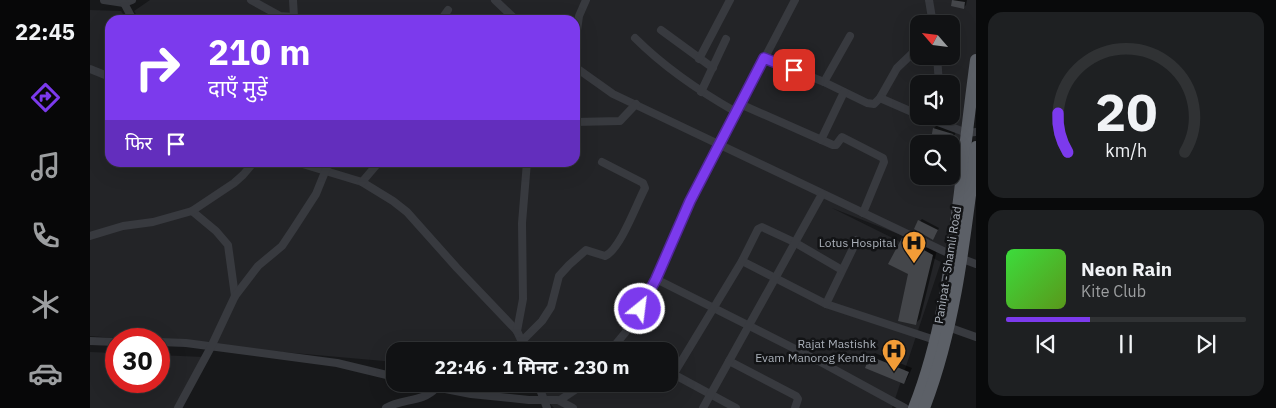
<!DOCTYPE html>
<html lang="hi">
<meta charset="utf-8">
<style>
:root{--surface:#111214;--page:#1e2022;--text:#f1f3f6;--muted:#9c9ea0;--line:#303234;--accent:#7c3aed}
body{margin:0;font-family:"IBM Plex Sans","Noto Sans Devanagari",sans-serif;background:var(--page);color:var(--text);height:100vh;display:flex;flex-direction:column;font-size:19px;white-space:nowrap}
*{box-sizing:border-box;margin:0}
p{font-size:16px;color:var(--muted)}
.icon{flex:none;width:28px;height:28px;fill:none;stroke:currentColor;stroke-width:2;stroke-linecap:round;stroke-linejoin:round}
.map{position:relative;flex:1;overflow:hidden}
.panel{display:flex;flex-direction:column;gap:12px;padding:12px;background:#090a0b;width:300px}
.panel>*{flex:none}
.top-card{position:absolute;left:15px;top:15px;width:475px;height:152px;border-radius:15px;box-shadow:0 5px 20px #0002,0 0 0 1px var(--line);background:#7c3aed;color:#fff;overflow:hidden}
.needle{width:32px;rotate:298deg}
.controls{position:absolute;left:820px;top:15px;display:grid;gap:10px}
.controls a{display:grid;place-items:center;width:50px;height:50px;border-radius:10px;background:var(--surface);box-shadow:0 5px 20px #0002,0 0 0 1px var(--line);font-size:25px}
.speed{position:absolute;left:15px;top:328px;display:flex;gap:10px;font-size:25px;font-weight:700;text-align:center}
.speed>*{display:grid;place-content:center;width:65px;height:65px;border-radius:50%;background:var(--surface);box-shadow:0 5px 20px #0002,0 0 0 1px var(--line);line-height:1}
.speed .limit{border:8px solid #d22;background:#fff;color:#111}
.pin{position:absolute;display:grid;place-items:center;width:42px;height:42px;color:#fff;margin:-21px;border-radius:10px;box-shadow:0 2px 8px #0006}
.me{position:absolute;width:55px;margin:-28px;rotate:29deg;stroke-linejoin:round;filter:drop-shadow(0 0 4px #0008)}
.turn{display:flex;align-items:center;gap:18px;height:105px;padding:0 20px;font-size:22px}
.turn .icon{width:65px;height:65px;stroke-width:2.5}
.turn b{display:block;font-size:35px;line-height:42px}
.then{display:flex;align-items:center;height:48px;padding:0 20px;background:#0003;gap:10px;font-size:19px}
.panel .tile{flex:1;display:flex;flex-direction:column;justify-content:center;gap:8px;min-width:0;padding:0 18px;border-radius:15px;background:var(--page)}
.panel .dial{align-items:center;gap:0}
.dial svg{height:130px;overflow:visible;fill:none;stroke:var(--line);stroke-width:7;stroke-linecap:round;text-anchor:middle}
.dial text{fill:var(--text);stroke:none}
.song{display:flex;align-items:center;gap:15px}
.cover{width:60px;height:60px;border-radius:8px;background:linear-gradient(135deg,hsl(120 70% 55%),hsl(90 70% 35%))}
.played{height:5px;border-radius:2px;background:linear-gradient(90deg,var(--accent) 35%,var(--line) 35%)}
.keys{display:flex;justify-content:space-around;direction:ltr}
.trip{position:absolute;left:296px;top:342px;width:292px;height:50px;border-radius:15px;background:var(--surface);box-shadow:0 5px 20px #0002,0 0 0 1px var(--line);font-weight:700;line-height:50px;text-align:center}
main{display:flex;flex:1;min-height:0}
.menu{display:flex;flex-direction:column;width:90px;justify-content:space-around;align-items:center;background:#070708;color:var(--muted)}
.menu .icon{width:35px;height:35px}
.menu .on{color:var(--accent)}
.menu b{font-size:22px;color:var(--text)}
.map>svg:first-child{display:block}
</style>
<main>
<nav class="menu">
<b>22:45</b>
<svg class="icon on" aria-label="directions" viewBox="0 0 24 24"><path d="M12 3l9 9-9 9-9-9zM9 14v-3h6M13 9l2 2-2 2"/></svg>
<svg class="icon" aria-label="music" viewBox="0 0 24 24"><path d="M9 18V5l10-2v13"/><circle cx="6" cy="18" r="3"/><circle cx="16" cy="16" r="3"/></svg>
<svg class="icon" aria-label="phone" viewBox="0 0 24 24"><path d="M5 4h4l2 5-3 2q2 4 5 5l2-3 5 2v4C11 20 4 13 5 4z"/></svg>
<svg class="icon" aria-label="climate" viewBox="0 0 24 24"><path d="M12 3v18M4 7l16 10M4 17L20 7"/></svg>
<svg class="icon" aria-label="car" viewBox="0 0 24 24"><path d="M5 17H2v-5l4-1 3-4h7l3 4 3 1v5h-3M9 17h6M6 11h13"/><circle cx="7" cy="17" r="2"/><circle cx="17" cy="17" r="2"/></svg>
</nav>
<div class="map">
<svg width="886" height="408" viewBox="0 0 886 408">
<rect width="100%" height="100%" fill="#17181a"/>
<!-- built -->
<g fill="#232427" fill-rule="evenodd">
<path d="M60 0H886V74L862 255 742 208 851 262 802 408H464L441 384H580V351H305V362L69 341V339H38L0 336V10L31 11 37 20H20V162H485V20H50L44 11ZM829 24H861V56H829ZM829 84H861V116H829ZM829 144H861V176H829Z"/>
<polygon points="0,352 26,353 26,381 69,381 69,355 113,357 84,408 0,408"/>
</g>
<!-- shadow -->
<g fill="#0007">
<polygon points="864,0 877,0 876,5 874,7 863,5"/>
<polygon points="847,125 866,130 861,152 861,144 841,144 844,128"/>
<polygon points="832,219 849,228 845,236 830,221"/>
<polygon points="817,235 847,250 830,319 826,323 820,274 813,239"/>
<polygon points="785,353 822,368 817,379 814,382 777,367 781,356"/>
</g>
<!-- building -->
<g fill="#44464a">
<polygon points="862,0 875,2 874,9 861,6"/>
<polygon points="843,128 863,134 861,144 840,144"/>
<polygon points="828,220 848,230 843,240 824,229"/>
<polygon points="812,238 843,255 826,325 808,321 818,274 798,264"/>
<polygon points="780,356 819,372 814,384 775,368"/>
</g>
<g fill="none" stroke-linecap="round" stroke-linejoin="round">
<!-- minor -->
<g stroke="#383a3f" stroke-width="8">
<polyline points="14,0 34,3 42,0"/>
<polyline points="161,0 190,16 204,17"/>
<polyline points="203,0 204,17 206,20"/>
<polyline points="405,0 426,20"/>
<polyline points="839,0 843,24"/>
<polyline points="34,3 43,20"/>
<polyline points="351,20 358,10"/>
<polyline points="571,30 623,68"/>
<path d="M545 38C575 68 609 91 646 112"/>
<polyline points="485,45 489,16 496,0"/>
<polyline points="847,56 849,84"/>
<polyline points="674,58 734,82 777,103 784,104 790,98 807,68 829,47"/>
<polyline points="609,59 640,0"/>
<polyline points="485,67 523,94 862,255 886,264"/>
<polyline points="0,69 20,77"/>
<polyline points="734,82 760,36"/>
<polyline points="611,92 636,39"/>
<polyline points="790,98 829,115"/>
<polyline points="650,104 743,145 746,145 752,137 793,158 794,162 773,213"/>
<polyline points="832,116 877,133 886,132"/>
<polyline points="485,122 530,121 546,104"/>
<polyline points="731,140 754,92"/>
<polyline points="206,162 272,182 303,201 317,212 367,268 427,331 436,351"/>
<polyline points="272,182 289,162"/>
<polyline points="102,211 126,231 138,245 145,296"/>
<polyline points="0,236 33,226 63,222 102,211 144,183 153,175 164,162"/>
<polyline points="652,261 736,304 845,340"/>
<polyline points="566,279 727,360 815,408"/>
<polyline points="736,304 767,240"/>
<polyline points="858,327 886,337"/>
<polyline points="427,331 433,299 432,223 437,162"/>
<path d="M433 340 452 321 461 307 469 276 479 265 496 250 515 256C530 250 547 203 555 188L553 183 512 162"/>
<polyline points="0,341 26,342"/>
<polyline points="69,342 96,343 247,363 305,377"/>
<polyline points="520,351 535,333 561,290 600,201 705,0"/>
<polyline points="639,361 706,396 708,399 705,408"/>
<polyline points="585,375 646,408"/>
<polyline points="580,380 652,261 668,229 672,227 704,242 752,270"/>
<polyline points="330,384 381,394 439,400 468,400 483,408"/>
<polyline points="448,384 457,408"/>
<polyline points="470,400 494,384"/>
<polyline points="88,408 121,347 145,296 168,266 192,246 204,228 226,194 239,162"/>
<path d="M296 408C312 398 333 403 346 388"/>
<polyline points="613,408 732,194"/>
</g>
<!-- trunk -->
<g stroke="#5c6067" stroke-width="12">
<path d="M824 408C851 340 861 265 870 192 875 148 880 104 886 60"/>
<path d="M834 408C866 325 875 235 886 147"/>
</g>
</g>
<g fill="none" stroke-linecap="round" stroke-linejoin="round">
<defs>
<polyline id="route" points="550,309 566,279 600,201 674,58 704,70"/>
</defs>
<!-- route casing -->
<use href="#route" stroke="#51269a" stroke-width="12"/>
<!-- route -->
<use href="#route" stroke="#7c3aed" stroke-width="9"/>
</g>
<!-- icons -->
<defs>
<symbol id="hospital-pin" viewBox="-11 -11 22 30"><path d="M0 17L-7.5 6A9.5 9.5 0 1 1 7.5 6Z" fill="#f29c37" stroke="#121315"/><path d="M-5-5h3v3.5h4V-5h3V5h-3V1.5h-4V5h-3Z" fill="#111"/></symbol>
</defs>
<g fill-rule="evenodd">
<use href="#hospital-pin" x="810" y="229" width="28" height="38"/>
<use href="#hospital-pin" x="790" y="337" width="28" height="38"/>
</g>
<g text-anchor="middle" stroke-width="5" stroke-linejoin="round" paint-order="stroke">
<!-- poi labels -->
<g font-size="12" fill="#aab0b9" stroke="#121315" text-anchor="end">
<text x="806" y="247">Lotus Hospital</text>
<text x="786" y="348">Rajat Mastishk<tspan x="786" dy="14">Evam Manorog Kendra</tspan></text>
</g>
<!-- street labels -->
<g font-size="12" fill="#aab0b9" stroke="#121315">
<text transform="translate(858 265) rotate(-81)" y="4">Panipat - Shamli Road</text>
</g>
</g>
</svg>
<div class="controls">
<a><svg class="needle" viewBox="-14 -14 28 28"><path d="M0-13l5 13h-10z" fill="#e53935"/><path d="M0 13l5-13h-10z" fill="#9c9ea0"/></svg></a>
<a><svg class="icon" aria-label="sound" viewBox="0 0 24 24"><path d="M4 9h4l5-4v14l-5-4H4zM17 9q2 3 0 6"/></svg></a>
<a><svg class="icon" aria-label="search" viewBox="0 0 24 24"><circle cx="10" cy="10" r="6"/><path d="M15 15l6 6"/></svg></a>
</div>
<div class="speed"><div class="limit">30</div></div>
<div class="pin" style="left:704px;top:70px;background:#d93025"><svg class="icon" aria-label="arrive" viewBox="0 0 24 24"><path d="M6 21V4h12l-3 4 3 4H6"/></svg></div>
<svg class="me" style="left:550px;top:309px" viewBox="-20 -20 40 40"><circle r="17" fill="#7c3aed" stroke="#fff" stroke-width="3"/><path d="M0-11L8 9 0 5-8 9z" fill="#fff"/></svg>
<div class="trip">22:46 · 1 मिनट · 230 m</div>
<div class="top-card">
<div class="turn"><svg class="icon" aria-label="right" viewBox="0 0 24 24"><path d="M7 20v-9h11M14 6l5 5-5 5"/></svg><div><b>210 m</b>दाएँ मुड़ें</div></div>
<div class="then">फिर<svg class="icon" aria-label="arrive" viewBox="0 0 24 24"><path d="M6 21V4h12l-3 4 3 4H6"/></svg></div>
</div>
</div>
<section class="panel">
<div class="tile dial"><svg viewBox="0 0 100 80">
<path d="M14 69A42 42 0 1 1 86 69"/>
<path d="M14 69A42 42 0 0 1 8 45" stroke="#7c3aed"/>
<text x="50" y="56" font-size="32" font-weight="700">20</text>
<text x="50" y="72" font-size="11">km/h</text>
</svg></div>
<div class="tile">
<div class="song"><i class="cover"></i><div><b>Neon Rain</b><p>Kite Club</p></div></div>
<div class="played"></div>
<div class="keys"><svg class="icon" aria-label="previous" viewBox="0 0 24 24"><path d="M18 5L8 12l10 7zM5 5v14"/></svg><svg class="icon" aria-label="pause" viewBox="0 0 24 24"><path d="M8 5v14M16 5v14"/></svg><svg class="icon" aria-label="next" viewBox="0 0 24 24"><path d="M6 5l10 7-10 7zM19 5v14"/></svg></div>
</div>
</section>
</main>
